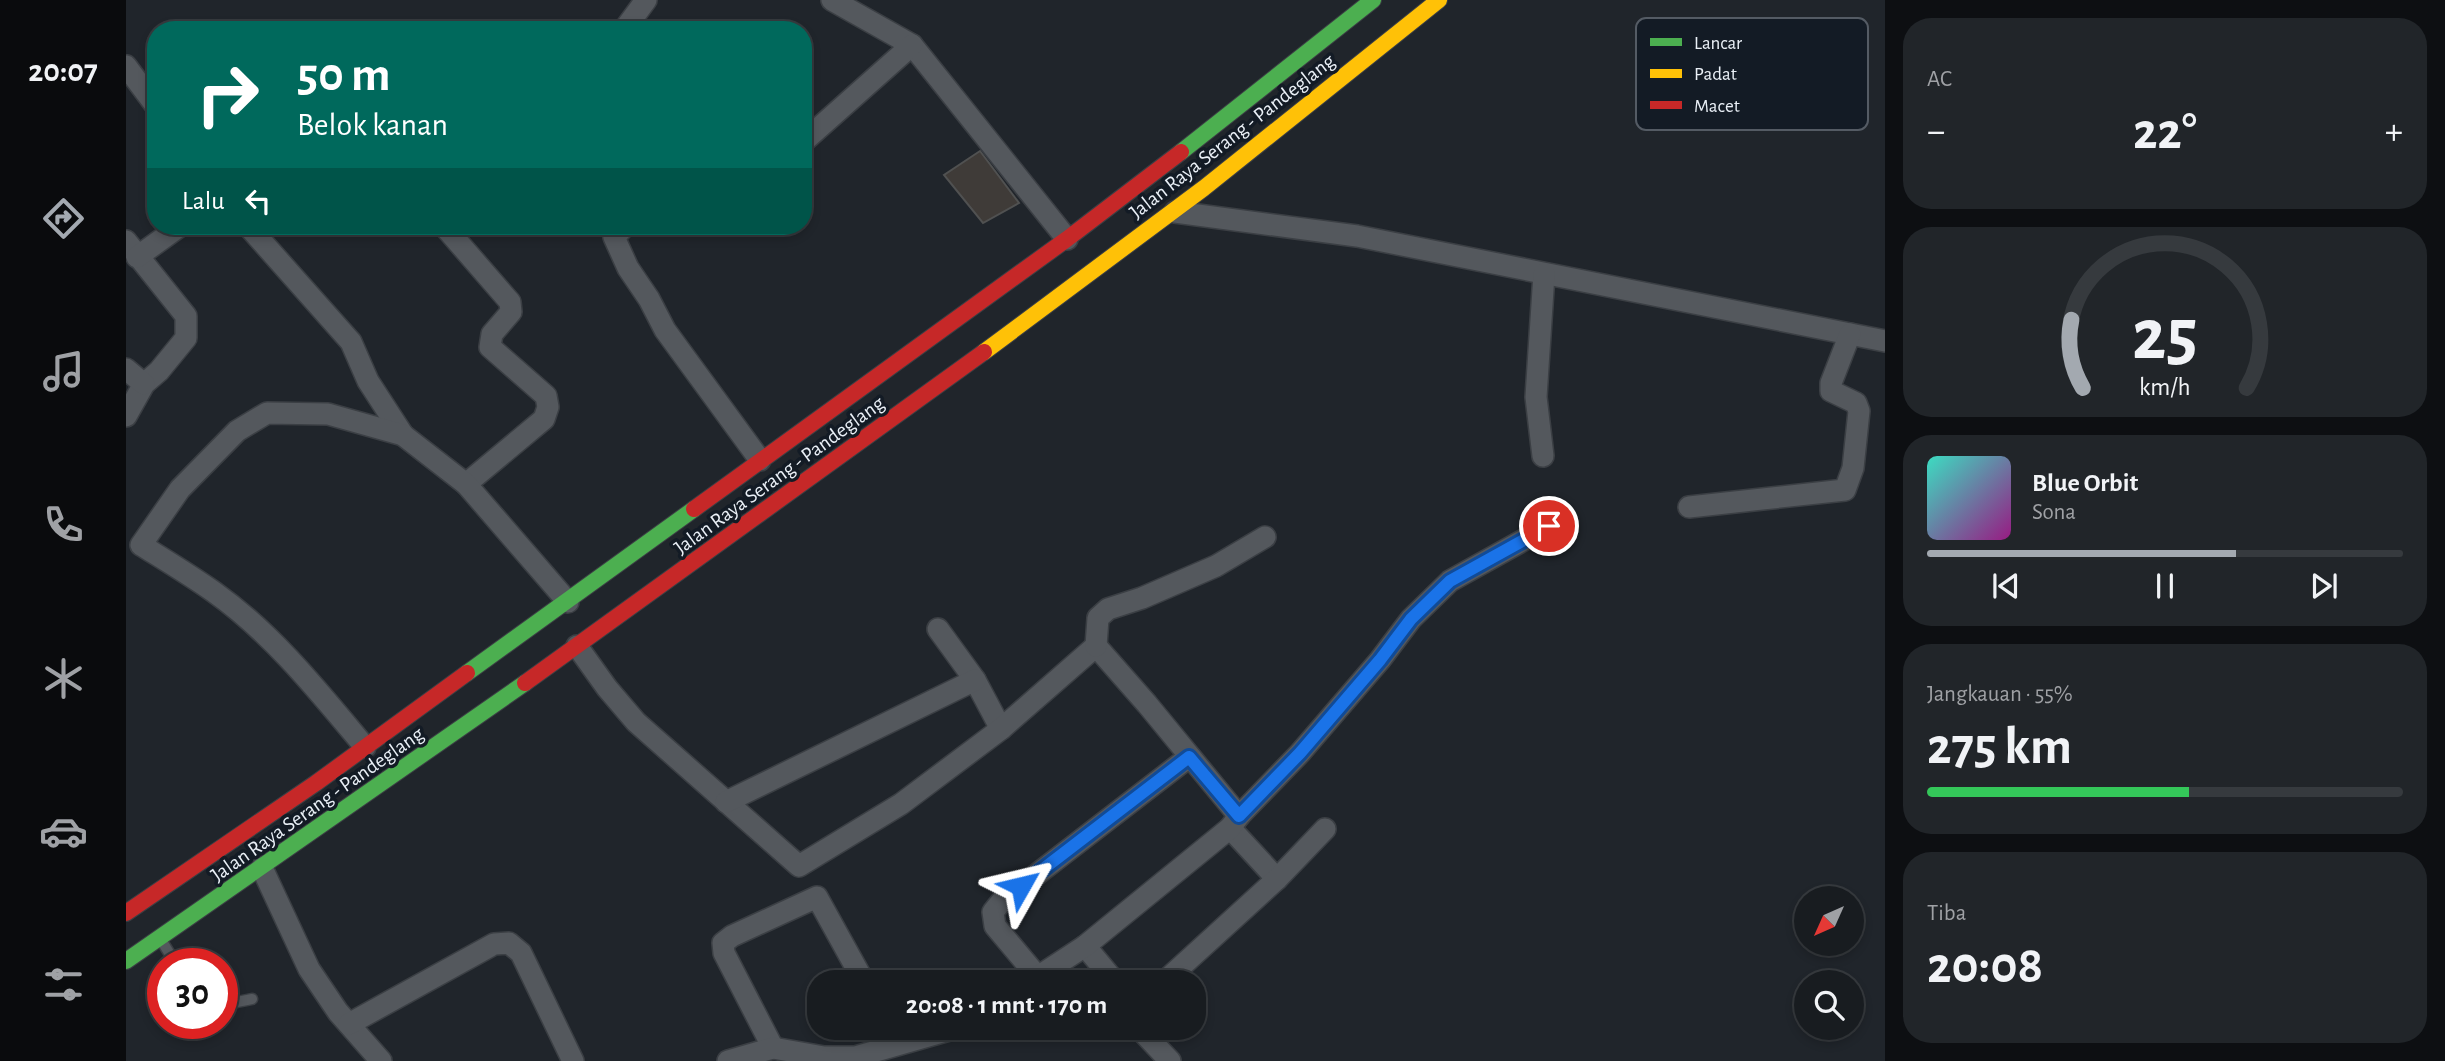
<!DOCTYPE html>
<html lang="id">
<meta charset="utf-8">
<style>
:root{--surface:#181c20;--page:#212529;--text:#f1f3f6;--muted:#9fa1a5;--line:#363a3e;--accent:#a3a9b0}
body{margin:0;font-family:"Alegreya Sans",sans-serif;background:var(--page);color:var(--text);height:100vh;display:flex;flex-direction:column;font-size:26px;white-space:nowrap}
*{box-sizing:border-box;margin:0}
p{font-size:23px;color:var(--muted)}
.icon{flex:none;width:38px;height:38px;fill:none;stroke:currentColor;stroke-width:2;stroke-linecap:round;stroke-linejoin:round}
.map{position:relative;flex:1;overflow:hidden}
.drawer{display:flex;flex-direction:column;gap:18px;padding:18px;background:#0d0f12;width:560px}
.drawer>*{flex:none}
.banner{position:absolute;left:21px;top:21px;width:665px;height:214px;border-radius:28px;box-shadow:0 4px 10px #0003,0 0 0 2px var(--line);background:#00695c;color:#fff;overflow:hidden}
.needle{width:46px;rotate:225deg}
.tools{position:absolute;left:1668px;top:886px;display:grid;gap:14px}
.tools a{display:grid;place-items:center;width:70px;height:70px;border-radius:50%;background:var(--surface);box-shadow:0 4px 10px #0003,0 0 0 2px var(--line);font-size:35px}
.speed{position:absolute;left:21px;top:948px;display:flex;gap:14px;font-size:35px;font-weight:700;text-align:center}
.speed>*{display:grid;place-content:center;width:91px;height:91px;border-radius:50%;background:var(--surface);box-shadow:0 4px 10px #0003,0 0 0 2px var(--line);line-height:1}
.speed .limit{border:10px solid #d22;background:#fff;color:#111}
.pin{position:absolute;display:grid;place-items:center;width:60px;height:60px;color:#fff;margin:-30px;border:4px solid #fff;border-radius:50%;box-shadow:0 2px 7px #0007}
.me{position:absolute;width:77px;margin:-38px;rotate:53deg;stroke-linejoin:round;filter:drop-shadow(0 0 5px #0008)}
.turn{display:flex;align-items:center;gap:24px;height:147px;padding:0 35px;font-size:32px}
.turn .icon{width:91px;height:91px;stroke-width:2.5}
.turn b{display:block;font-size:49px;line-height:60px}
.then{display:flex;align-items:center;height:66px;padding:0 35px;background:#0003;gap:14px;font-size:26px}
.big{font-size:52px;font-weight:700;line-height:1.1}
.drawer .card{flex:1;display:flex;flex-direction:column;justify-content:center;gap:10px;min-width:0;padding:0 24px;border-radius:28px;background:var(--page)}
.drawer .dial{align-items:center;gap:0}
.dial svg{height:182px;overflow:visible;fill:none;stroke:var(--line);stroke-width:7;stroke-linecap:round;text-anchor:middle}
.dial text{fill:var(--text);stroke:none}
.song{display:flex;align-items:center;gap:21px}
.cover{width:84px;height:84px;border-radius:10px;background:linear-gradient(135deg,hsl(170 70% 55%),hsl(310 70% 35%))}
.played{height:7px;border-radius:4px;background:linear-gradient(90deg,var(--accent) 65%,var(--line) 65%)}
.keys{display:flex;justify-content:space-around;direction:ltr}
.heat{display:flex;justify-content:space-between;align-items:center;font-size:38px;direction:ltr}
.charge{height:10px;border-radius:5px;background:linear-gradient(90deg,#34c759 55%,var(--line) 0)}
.trip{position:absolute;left:681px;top:970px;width:399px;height:70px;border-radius:28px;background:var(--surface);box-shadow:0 4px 10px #0003,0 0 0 2px var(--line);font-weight:700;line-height:70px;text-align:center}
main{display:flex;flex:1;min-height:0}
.tabs{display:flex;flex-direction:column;width:126px;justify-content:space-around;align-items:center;background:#0a0b0d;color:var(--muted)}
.tabs .icon{width:49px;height:49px}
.tabs .active{color:var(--accent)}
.tabs b{font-size:32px;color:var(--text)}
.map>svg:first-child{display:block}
</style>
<main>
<nav class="tabs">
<b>20:07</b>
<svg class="icon active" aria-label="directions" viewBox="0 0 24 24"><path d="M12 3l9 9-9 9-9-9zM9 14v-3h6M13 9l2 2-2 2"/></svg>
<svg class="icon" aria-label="music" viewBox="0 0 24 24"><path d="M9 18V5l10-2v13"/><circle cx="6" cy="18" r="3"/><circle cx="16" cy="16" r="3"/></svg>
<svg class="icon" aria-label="phone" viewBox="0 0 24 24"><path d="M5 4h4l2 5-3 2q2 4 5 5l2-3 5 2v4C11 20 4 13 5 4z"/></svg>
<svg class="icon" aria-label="climate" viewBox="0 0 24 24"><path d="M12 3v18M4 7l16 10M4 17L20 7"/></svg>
<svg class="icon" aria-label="car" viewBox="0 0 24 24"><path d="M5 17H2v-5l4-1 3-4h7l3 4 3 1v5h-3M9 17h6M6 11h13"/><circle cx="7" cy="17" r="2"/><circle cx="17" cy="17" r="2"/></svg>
<svg class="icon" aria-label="filters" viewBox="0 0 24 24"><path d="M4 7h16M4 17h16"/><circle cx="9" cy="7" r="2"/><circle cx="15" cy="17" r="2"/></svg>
</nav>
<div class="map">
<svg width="1759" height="1061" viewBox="0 0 1759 1061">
<rect width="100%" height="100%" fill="#20252b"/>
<!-- building -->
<polygon fill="#3f3b38" stroke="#505151" stroke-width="2" points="854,151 893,203 857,223 818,175"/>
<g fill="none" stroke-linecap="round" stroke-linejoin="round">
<defs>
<g id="lane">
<polyline points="37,943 50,964"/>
<polyline points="96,1005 126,999"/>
</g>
<g id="street">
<polyline points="706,0 786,45 941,239"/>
<polyline points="498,30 520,0"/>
<polyline points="0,66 30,106"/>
<polyline points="677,142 786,45"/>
<polyline points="1049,212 1231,236 1759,341"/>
<polyline points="122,226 225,342 242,381 277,435"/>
<polyline points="318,226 384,302 385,312 366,334 364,347 420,396 422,407 418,419 340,484"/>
<polyline points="499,226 488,237 502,268 523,299 539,330 634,460"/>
<polyline points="0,241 60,316 60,338 33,371 18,384 0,416"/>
<polyline points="11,257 54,226"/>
<polyline points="0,369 18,384"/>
<polyline points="1417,456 1410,397 1418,274"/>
<polyline points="1563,507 1719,490 1727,468 1733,411 1730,403 1705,391 1705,383 1724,334"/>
<polyline points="812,629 849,680 875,729"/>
<polyline points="451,646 481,688 510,722 673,866 775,804 875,729 970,646 1021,704 1113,816"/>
<polyline points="970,646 972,618 982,609 1016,598 1090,566 1139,537"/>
<path d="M239 747C193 692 147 634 88 592 64 575 39 560 15 545L54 489 111 431 141 413 202 414 277 435 340 484 442 602"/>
<polyline points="600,802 849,680"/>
<polyline points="1104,828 1151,879"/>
<polyline points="136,868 183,969 212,1012 255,1061"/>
<polyline points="959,946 989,982"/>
<polyline points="911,976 869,926 867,912 875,902 1063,757"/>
<polyline points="904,982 959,946 1104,828 1113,816 1174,753 1254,660 1285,619 1324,581 1423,526"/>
<polyline points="1038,982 1151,879 1199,829"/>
<polyline points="223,1024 368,944 383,943 395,953 447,1061"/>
<polyline points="1012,1027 1044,1061"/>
<polyline points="647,1048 598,953 597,943 606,936 691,897 738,982"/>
<polyline points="602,1061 647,1048 698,1057 729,1057 834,1027"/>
</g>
<g id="fast">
<polyline points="1055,152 1247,0"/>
<polyline points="341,673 568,509"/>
<polyline points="0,961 399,683"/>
</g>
<polyline id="slow" points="858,352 1078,188 1313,0"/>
<g id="jam">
<polyline points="568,509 941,239 1055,152"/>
<polyline points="399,683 858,352"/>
<polyline points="0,913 190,783 341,673"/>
</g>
</defs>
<!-- lane casing -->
<use href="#lane" stroke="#3b3f44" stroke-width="13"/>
<!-- street casing -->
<use href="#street" stroke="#3b3f44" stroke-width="24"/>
<!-- fast casing -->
<use href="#fast" stroke="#3b3f44" stroke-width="18"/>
<!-- slow casing -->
<use href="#slow" stroke="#3b3f44" stroke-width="18"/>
<!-- jam casing -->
<use href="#jam" stroke="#3b3f44" stroke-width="18"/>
<!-- lane -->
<use href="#lane" stroke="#54585d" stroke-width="10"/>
<!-- street -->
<use href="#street" stroke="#54585d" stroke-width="21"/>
<!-- fast -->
<use href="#fast" stroke="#4caf50" stroke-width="16"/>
<!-- slow -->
<use href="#slow" stroke="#ffc107" stroke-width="16"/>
<!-- jam -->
<use href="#jam" stroke="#c62828" stroke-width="16"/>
</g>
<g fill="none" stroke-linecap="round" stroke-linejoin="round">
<defs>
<polyline id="route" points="895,886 1063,757 1113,816 1174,753 1254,660 1285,619 1324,581 1423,526"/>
</defs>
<!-- route casing -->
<use href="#route" stroke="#114b97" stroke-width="18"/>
<!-- route -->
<use href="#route" stroke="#1a73e8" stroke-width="12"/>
</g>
<g text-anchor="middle" stroke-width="7" stroke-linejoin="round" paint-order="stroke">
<!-- street labels -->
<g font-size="21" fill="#eaf0f7" stroke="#131b25">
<text transform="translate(1106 136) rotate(-38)" y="7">Jalan Raya Serang - Pandeglang</text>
<text transform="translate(653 475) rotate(-36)" y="7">Jalan Raya Serang - Pandeglang</text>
<text transform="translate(191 804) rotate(-35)" y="7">Jalan Raya Serang - Pandeglang</text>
</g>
</g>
<!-- legend -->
<rect x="1510" y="18" width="232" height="112" rx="10" fill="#131b25" stroke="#545b64" stroke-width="2"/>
<rect x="1524" y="38" width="32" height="8" fill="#4caf50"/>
<rect x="1524" y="69" width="32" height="9" fill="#ffc107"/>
<rect x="1524" y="101" width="32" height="8" fill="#c62828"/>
<g font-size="19" fill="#eaf0f7">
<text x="1568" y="49">Lancar</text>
<text x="1568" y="80">Padat</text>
<text x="1568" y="112">Macet</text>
</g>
</svg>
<div class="tools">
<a><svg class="needle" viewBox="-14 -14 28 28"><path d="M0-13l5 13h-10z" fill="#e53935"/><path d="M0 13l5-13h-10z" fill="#9fa1a5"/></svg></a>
<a><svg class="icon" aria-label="search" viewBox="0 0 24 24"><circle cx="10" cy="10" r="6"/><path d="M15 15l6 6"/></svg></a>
</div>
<div class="speed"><div class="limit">30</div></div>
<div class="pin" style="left:1423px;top:526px;background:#d93025"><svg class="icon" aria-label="arrive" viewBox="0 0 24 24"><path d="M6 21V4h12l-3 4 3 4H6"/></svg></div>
<svg class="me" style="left:895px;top:886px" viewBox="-20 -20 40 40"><path d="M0-17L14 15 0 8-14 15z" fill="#1a73e8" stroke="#fff" stroke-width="4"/></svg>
<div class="trip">20:08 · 1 mnt · 170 m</div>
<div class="banner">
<div class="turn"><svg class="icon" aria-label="right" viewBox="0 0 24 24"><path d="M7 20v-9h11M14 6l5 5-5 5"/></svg><div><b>50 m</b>Belok kanan</div></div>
<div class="then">Lalu<svg class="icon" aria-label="left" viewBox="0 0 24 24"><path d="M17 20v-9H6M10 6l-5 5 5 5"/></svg></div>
</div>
</div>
<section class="drawer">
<div class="card"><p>AC</p>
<div class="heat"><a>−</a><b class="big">22°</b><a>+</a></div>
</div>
<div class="card dial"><svg viewBox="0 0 100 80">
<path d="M14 69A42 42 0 1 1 86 69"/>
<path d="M14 69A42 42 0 0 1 9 39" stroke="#a3a9b0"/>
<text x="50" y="56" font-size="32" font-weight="700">25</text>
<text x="50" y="72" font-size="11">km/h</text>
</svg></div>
<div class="card">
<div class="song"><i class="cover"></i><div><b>Blue Orbit</b><p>Sona</p></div></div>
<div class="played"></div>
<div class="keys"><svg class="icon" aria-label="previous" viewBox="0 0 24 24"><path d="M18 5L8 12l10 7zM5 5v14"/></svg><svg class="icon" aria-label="pause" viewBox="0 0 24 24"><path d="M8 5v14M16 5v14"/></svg><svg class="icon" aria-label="next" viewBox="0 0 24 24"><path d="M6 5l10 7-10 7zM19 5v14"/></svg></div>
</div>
<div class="card"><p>Jangkauan · 55%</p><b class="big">275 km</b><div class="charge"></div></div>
<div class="card"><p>Tiba</p><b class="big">20:08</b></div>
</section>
</main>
